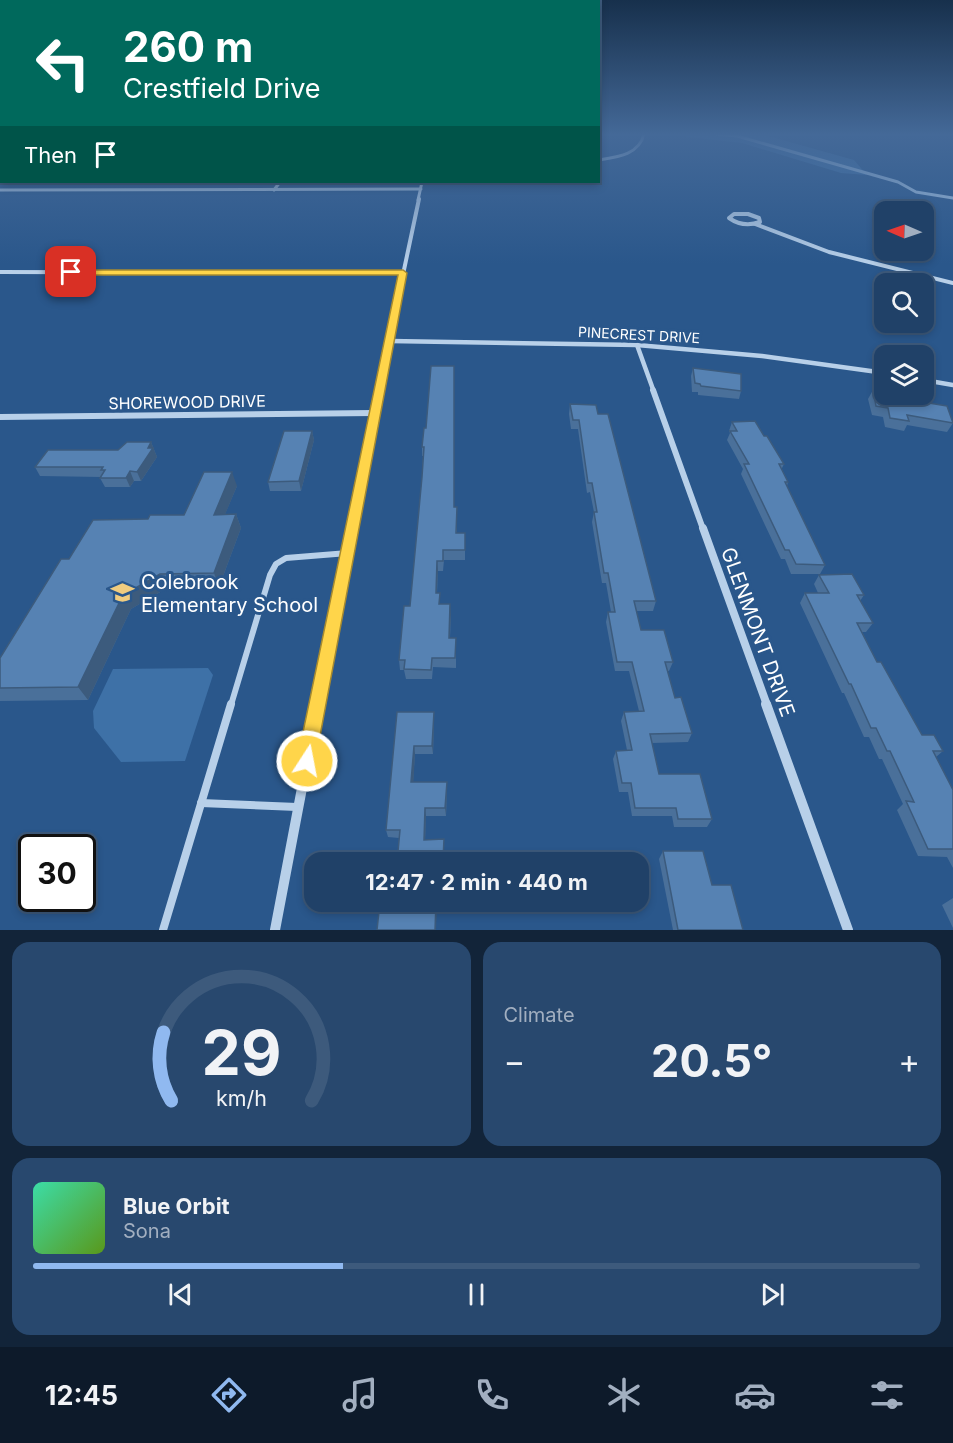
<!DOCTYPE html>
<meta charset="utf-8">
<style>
:root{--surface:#204168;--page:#28486e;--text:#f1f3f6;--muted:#a2afc0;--line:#3d5a7c;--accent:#90b9f0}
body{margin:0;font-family:Inter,sans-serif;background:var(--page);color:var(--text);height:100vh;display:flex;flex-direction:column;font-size:22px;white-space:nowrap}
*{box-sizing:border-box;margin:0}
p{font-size:20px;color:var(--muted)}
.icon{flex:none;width:33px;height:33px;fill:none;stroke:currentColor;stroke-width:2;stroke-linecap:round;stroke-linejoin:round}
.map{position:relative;height:930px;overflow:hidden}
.sheet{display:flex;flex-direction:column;gap:12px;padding:12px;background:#122439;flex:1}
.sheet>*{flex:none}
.hud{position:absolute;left:0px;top:0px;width:600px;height:183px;box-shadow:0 3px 9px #0003,0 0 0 2px var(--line);background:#00695c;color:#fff;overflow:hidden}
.needle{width:39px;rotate:272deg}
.tools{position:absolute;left:874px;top:201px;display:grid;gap:12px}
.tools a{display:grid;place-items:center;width:60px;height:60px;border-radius:12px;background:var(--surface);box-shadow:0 3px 9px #0003,0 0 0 2px var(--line);font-size:30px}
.speed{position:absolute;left:18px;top:834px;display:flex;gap:12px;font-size:30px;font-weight:700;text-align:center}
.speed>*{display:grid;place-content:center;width:78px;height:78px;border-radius:50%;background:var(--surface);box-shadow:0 3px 9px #0003,0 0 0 2px var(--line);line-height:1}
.speed .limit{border:3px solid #111;border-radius:9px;background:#fff;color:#111}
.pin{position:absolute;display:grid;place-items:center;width:51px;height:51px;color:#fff;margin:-26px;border-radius:12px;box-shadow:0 3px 9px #0006}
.me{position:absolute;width:66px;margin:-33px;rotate:11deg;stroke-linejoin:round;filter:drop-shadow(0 0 4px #0008)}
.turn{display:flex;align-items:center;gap:21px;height:126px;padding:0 24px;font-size:27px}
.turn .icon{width:78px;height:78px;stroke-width:2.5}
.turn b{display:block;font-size:42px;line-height:51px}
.then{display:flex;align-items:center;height:57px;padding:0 24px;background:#0003;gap:12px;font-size:22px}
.big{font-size:45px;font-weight:700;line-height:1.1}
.sheet .widget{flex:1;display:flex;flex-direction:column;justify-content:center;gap:9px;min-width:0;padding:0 21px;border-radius:18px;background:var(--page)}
.sheet .dial{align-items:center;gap:0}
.dial svg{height:156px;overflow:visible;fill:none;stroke:var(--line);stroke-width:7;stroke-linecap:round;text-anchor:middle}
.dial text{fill:var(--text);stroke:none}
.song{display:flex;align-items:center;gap:18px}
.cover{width:72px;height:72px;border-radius:9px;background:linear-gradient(135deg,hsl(160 70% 55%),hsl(90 70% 35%))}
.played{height:6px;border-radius:3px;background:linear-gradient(90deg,var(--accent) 35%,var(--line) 35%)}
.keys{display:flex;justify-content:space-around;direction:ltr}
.heat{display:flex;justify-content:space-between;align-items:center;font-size:33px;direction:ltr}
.sheet .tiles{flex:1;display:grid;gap:12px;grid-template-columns:1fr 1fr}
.widget:last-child{grid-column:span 2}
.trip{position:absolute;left:304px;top:852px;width:345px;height:60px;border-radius:18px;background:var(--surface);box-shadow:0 3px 9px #0003,0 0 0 2px var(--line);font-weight:700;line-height:60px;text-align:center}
.tabs{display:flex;height:96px;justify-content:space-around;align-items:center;background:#0d1a2a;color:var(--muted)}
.tabs .icon{width:42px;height:42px}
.tabs .on{color:var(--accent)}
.tabs b{font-size:27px;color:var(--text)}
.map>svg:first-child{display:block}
</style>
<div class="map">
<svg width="953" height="930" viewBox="0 0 953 930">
<rect width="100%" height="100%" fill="#2a578b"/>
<!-- green -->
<g fill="#3e71a7">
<polygon points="682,134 751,134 772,137 854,160 867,175 841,173 742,143 688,137"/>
<polygon points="208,668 213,675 185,761 121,762 94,728 93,711 113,669"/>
</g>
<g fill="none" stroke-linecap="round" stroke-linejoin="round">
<!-- stream -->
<polyline stroke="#adcbe9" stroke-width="3" points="714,134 737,136 898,182 916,192 953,198"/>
<!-- service-far1 -->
<polyline stroke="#b8d0e9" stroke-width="6" points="231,705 270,575 276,564 286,558 348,553"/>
<!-- service -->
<g stroke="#b8d0e9" stroke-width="8">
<polyline points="201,803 297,807"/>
<polyline points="163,930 231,704"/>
</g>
<!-- minor-far5 -->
<g stroke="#b8d0e9" stroke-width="3">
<path d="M598 160C617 157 639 155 644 134"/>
<polyline points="0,190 421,189"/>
<polyline points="274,190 280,182"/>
<polyline points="418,200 422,182"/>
</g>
<!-- minor-far4 -->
<g stroke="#b8d0e9" stroke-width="4">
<path d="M734 214H748L759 218 760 222C749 226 739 225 729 218Z"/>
<polyline points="755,224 829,252 953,283"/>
<polyline points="0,272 403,273"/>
<polyline points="401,284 419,199"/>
</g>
<!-- minor-far3 -->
<g stroke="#b8d0e9" stroke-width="4.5">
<polyline points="390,341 637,345 762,356 885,373"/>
<polyline points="637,345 654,392"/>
<polyline points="924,380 953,385"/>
<polyline points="378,392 401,283"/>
</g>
<!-- minor-far2 -->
<g stroke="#b8d0e9" stroke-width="6">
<polyline points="653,390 703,529"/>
<polyline points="0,417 374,413"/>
<polyline points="352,529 379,390"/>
</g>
<!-- minor-far1 -->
<g stroke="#b8d0e9" stroke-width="8">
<polyline points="703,528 767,705"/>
<polyline points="318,705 352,528"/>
</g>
<!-- minor -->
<g stroke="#b8d0e9" stroke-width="10">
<polyline points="766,704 848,930"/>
<polyline points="275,930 318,704"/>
</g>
</g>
<!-- wall -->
<g fill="#4a709a">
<polygon points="693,368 741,391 739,399 698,395 698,392 692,392 691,376"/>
<polygon points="873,390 905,399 953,423 947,432 907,425 904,431 885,427 883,417 872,415 868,399"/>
<polygon points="570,404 598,414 656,601 653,611 636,611 641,630 673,662 669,671 667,671 675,698 692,733 688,742 652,743 659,774 712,819 707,827 674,827 672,816 632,816 628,792 619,792 613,759 616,751 627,750 621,721 624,712 639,711 629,671 615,671 606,622 608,612 611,612 606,583 602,583 592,522 594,512 590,492 587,493 578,429 571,429 569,414"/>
<polygon points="732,422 764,436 784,464 781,470 788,482 787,486 825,565 820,574 791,574 785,559 781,559 741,474 743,469 727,440 730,433 729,431"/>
<polygon points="424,428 454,507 457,507 457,533 465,533 465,560 444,560 443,571 438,571 437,593 440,604 451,614 450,638 456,638 456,668 433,667 432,679 406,679 404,670 400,670 399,660 410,606 422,477 423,456 422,456 422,447"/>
<polygon points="312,431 314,440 301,491 270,491 268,482"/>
<polygon points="151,442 157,457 141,481 134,481 130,487 105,487 100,478 101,477 40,476 35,467 118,450"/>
<polygon points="237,486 225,514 236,514 241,528 219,587 167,588 131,609 88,700 0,701 0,658 69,559 184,515"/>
<polygon points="819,575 864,595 860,601 873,623 866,632 862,632 877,662 922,735 943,751 936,757 953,790 953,868 947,857 918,856 897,810 903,804 882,759 879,759 869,737 864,737 844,693 842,693 800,603 805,593 818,593 814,584"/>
<polygon points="397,712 434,721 433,754 415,754 413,782 447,790 446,816 426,816 425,840 444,847 444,862 397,862 399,838 388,837 386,830"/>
<polygon points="663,851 712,885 743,930 673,930 659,859"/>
<polygon points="953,898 953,928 942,905"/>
</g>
<!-- shaded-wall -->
<g fill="#3c5b7d">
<polygon points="312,431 314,440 301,491 299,481"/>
<polygon points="151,442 157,457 141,481 137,472"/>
<polygon points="130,471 134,481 130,487 126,478"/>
<polygon points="232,472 237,486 219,529 214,515"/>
<polygon points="236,514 241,528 219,587 214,573"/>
<polygon points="437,561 438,571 436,603 436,593"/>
<polygon points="160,574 167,588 131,609 88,700 78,687 123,595"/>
<polygon points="450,604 451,614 449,647 449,638"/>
<polygon points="434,712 434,721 433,754 432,746"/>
<polygon points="414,746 415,754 413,790 411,782"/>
<polygon points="447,782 447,790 446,816 445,808"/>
<polygon points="425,808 426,816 425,847 424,840"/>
<polygon points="436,902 437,909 436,930 435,930"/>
</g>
<!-- building -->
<g fill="#5682b3" stroke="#3c5b7d" stroke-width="1.5">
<polygon points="431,366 454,366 454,507 457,507 456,533 465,533 465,550 443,550 443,561 437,561 436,593 440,593 439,604 450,604 449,638 456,638 455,658 432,658 431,670 404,669 405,660 399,660 404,606 410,606 422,477 424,447 422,447 424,428 426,428"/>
<polygon points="693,368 741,374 741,391 701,386 700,384 695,383"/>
<polygon points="873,390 885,392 885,394 903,395 905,399 947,406 953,423 907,415 909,421 890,418 888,408 876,406"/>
<polygon points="570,404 596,405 598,414 608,414 656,601 634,601 641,630 664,630 673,662 665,662 675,698 681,697 692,733 650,734 659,774 700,774 712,819 678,819 676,808 635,808 631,783 622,783 616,751 632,750 624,712 644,711 632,662 617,662 608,612 615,612 608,573 604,573 594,512 597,512 592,483 588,483 579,420 573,420"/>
<polygon points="755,421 764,436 767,436 784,464 779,464 788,482 785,482 825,565 796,564 789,550 785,550 744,464 749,464 730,431 737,431 732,422"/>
<polygon points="284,431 312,431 299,481 268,482"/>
<polygon points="127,442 151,442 148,448 153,448 137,472 130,471 126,478 100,478 105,470 101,470 103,467 35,467 48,450 118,450"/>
<polygon points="204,472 232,472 214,515 236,514 214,573 160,574 123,595 78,687 0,688 0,658 61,559 69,559 93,520 148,519 150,515 184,515"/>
<polygon points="852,574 864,595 857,595 873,623 857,623 877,662 881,662 922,735 934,735 943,751 933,751 953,790 953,849 928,849 906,801 914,802 890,751 887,751 876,728 871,728 851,684 849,684 805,593 829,593 819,575"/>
<polygon points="397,712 434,712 432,746 414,746 411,782 447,782 445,808 425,808 424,840 444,839 443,860 425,860 425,862 397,862 400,830 386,830"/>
<polygon points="663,851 703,851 712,885 731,885 743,930 678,930"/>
<polygon points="380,902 436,902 435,930 377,930"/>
</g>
<!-- sky -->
<linearGradient id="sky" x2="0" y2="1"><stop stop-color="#17304c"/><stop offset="0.51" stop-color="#446998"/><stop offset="1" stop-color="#446998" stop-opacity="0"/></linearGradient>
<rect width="953" height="264" fill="url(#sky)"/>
<!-- route -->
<polygon fill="#ffd54a" stroke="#a68a30" stroke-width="1.5" points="68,270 403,270 407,273 314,768 307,771 300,768 297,761 398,275 71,275 68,274"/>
<!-- icons -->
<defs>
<symbol id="school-bare" viewBox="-9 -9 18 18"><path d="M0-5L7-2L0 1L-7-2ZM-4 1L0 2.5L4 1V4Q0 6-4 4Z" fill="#f0cc7f" stroke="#2a578b" stroke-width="2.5" paint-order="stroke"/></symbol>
</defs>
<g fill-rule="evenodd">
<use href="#school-bare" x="106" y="576" width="33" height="33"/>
</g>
<g text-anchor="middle" stroke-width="6" stroke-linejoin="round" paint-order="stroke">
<!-- far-street labels -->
<g font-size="14" fill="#fff" stroke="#2a578b">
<text transform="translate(639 335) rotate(3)" y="5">PINECREST DRIVE</text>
</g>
<!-- street labels -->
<g font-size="16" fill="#fff" stroke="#2a578b">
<text transform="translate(187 402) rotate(-1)" y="6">SHOREWOOD DRIVE</text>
</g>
<!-- near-poi labels -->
<g font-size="20" fill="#fff" stroke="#2a578b" text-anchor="start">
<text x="141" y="589">Colebrook<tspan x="141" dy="23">Elementary School</tspan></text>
</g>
<!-- near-street labels -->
<g font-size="20" fill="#fff" stroke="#2a578b">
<text transform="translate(758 632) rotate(70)" y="7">GLENMONT DRIVE</text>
</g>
</g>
</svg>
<div class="tools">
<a><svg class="needle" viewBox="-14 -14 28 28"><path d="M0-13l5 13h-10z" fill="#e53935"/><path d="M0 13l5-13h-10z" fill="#a2afc0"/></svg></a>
<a><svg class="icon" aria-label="search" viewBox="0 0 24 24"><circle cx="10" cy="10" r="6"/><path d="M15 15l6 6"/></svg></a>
<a><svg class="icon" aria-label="layers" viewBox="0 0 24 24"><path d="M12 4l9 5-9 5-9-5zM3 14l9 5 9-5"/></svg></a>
</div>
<div class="speed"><div class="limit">30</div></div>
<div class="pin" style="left:71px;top:272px;background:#d93025"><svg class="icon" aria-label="arrive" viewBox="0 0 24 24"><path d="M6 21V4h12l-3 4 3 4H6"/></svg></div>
<svg class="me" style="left:307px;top:761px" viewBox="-20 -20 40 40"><circle r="17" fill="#ffd54a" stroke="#fff" stroke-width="3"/><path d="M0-11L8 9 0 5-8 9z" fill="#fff"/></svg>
<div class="trip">12:47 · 2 min · 440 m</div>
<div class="hud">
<div class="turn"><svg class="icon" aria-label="left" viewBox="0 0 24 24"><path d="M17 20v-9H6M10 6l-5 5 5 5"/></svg><div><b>260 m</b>Crestfield Drive</div></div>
<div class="then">Then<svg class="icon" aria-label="arrive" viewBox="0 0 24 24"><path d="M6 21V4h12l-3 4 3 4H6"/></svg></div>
</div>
</div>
<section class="sheet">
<div class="tiles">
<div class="widget dial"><svg viewBox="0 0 100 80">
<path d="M14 69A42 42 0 1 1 86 69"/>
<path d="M14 69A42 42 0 0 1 10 34" stroke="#90b9f0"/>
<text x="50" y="56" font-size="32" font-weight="700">29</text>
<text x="50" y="72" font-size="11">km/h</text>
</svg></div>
<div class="widget"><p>Climate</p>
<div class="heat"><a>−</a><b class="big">20.5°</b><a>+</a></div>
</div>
<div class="widget">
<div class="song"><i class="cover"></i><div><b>Blue Orbit</b><p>Sona</p></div></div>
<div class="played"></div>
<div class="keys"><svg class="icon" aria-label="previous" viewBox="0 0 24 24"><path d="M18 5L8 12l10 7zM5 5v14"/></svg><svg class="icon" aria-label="pause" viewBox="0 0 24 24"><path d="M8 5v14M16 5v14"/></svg><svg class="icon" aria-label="next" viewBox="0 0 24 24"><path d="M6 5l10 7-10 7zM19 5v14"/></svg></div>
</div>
</div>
</section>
<nav class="tabs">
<b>12:45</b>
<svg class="icon on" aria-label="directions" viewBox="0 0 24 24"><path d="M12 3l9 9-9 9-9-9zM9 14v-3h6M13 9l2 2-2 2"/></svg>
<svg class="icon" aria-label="music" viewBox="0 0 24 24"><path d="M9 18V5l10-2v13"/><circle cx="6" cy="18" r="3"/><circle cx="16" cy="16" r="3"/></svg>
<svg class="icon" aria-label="phone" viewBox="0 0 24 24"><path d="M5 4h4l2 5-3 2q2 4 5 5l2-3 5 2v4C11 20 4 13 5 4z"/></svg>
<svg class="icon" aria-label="climate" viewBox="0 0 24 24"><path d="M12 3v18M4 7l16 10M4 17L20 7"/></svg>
<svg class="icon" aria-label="car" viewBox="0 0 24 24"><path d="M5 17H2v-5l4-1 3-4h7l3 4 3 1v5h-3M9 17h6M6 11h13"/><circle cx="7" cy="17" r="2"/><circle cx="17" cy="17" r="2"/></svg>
<svg class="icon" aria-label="filters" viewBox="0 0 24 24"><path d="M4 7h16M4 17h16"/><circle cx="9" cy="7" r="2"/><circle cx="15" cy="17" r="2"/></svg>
</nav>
